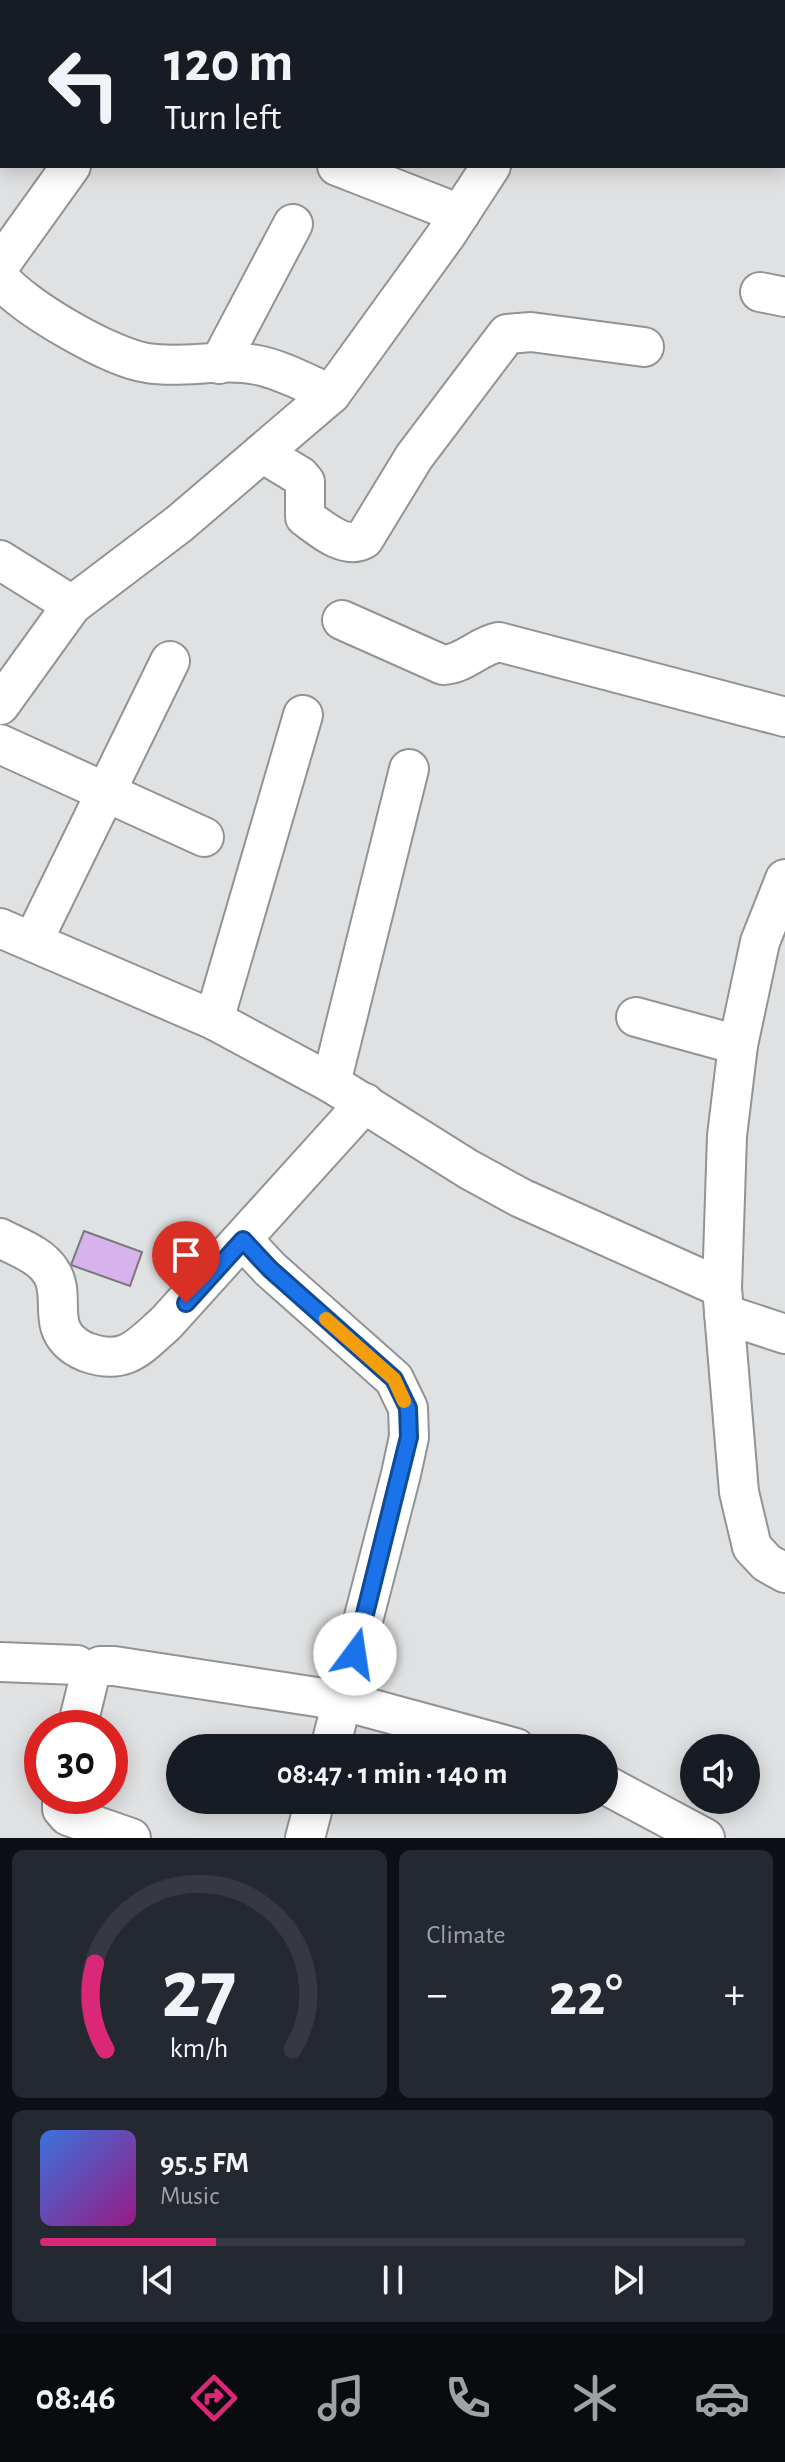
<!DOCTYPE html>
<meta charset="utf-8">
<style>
:root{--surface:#171b24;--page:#242831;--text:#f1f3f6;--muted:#9ea1a6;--line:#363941;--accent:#db2777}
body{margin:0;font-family:"Alegreya Sans",sans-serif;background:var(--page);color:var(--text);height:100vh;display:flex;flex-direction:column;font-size:30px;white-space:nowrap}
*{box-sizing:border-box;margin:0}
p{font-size:26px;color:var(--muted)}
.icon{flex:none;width:44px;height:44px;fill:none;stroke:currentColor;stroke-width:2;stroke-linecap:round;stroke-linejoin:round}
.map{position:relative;height:1838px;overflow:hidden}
.sheet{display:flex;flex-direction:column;gap:12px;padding:12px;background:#0d0f14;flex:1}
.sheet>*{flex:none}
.hud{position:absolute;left:0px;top:0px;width:786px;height:168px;box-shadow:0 4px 20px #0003;background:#171b24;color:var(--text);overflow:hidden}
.tools{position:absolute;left:680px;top:1734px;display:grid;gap:16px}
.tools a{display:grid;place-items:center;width:80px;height:80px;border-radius:50%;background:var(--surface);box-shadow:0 4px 20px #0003;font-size:40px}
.speed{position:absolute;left:24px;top:1710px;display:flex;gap:16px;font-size:40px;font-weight:700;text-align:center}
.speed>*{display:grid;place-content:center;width:104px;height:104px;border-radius:50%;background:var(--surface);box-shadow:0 4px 20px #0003;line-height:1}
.speed .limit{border:12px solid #d22;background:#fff;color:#111}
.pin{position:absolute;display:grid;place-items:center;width:68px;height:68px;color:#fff;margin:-82px -34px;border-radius:50% 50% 50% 0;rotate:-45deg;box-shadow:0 0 8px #0007}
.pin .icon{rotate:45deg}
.me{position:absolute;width:88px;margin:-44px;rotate:14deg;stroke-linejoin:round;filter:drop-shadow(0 0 6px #0008)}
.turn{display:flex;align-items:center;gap:28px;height:168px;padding:0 32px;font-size:36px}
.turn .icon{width:104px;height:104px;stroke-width:2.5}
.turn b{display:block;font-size:56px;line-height:68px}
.big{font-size:60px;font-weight:700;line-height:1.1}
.sheet .widget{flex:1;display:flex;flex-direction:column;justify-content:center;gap:12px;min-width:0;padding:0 28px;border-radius:12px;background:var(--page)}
.sheet .dial{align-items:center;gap:0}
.dial svg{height:208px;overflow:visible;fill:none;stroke:var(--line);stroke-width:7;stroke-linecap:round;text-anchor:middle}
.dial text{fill:var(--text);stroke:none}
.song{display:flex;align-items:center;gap:24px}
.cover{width:96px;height:96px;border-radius:12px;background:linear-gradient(135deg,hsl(220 70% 55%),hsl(310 70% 35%))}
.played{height:8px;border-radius:4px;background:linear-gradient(90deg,var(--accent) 25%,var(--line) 25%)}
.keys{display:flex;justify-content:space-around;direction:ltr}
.heat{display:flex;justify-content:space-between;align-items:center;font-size:44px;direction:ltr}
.sheet .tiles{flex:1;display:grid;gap:12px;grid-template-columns:1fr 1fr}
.widget:last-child{grid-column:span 2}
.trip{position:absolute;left:166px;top:1734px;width:452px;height:80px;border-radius:40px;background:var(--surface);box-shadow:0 4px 20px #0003;font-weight:700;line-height:80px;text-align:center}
.menu{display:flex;height:128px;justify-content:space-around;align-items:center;background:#090b0e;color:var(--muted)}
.menu .icon{width:56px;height:56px}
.menu .on{color:var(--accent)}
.menu b{font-size:36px;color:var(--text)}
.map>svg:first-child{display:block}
</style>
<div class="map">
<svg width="785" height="1838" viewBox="0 0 785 1838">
<rect width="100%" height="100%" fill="#e0e1e2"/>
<!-- building -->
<polygon fill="#d6b3ed" stroke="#797879" stroke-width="2" points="84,1231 142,1252 130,1286 71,1265"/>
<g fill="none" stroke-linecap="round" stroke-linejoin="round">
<defs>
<g id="minor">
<polyline points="543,0 548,2"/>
<polyline points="720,0 725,2"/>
<polyline points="180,2 181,0"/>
<polyline points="784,30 785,31"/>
<polyline points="784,59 785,58"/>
<polyline points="337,166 460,214"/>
<polyline points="0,265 71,166"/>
<path d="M0 278C21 306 111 358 147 363 183 369 221 358 257 365 283 370 307 384 331 394"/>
<polyline points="760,292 785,297"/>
<polyline points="219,364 293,224"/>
<path d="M262 453 300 476 305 482V517C321 529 345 550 364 539L414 457 507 334 531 332 644 347"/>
<polyline points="0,560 72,605"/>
<path d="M342 620 443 665C465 664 478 646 499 642L785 717"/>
<polyline points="0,705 72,605 179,524 331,394 446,235 491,166"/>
<polyline points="0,744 204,837"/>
<polyline points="785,879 760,942 738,1045 727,1136 722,1288 739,1492 752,1547 767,1563 785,1573"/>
<polyline points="0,928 214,1020 331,1083 468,1169 521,1198 722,1288"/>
<polyline points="33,941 170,661"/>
<polyline points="636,1017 738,1045"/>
<polyline points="214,1020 303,715"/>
<polyline points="331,1083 409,769"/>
<path d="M0 1238C17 1247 41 1255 51 1272 62 1288 55 1308 60 1326 64 1339 74 1347 86 1352 125 1366 138 1348 166 1323L365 1103"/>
<polyline points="243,1240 270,1269 394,1379 408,1408 409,1437 401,1474 330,1748"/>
<polyline points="724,1314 785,1334"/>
<polyline points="0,1662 77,1665"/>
<polyline points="77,1728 91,1671 100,1666 114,1666 343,1701 516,1748"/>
<polyline points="604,1784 705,1838"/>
<polyline points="62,1796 62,1809 68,1816 131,1838"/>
<polyline points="305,1838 315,1800"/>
</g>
</defs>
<!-- minor casing -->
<use href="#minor" stroke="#929394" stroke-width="42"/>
<!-- minor -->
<use href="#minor" stroke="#fff" stroke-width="38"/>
</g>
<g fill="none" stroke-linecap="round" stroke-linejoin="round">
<defs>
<polyline id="route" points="186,1303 243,1240 270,1269 394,1379 408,1408 409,1437 355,1654"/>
</defs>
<!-- route casing -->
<use href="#route" stroke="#114b97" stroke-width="20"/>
<!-- route -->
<use href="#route" stroke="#1a73e8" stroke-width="14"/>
<!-- slow -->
<polyline stroke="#f59e0b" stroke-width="14" points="326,1319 394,1379 404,1401"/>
</g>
</svg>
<div class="tools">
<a><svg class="icon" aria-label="sound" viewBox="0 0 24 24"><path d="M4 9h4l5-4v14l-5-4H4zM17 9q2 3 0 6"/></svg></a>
</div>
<div class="speed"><div class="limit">30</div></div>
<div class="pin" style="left:186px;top:1303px;background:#d93025"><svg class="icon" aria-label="arrive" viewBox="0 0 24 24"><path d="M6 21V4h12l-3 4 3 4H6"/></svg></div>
<svg class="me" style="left:355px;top:1654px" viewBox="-20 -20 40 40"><circle r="19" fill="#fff"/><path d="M0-13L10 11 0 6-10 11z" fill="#1a73e8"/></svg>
<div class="trip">08:47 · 1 min · 140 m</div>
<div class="hud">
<div class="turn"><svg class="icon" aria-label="left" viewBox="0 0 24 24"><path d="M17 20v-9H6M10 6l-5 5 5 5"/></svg><div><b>120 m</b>Turn left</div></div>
</div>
</div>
<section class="sheet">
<div class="tiles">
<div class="widget dial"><svg viewBox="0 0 100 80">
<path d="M14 69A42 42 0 1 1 86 69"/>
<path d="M14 69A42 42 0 0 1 10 36" stroke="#db2777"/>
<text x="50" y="56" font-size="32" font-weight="700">27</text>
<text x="50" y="72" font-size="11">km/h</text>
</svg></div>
<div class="widget"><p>Climate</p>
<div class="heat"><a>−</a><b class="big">22°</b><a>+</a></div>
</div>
<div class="widget">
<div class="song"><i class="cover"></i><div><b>95.5 FM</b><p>Music</p></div></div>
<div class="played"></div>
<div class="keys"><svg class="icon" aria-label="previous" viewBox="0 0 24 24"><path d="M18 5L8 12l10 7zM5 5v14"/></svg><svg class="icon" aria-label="pause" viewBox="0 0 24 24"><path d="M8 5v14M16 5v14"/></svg><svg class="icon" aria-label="next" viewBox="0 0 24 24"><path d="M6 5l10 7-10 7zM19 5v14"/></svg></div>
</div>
</div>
</section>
<nav class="menu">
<b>08:46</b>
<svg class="icon on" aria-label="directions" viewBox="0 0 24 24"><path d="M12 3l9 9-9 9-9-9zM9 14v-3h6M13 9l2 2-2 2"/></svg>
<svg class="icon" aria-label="music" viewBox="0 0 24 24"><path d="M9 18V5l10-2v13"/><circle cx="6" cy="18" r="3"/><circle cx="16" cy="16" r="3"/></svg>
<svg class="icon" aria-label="phone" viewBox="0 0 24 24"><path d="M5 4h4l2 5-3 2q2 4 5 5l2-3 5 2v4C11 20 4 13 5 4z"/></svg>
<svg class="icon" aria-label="climate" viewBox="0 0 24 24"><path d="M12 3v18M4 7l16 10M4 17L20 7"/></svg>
<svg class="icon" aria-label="car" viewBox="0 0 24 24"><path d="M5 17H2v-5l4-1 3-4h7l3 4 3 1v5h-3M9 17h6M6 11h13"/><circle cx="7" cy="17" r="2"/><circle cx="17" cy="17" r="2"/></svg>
</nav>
